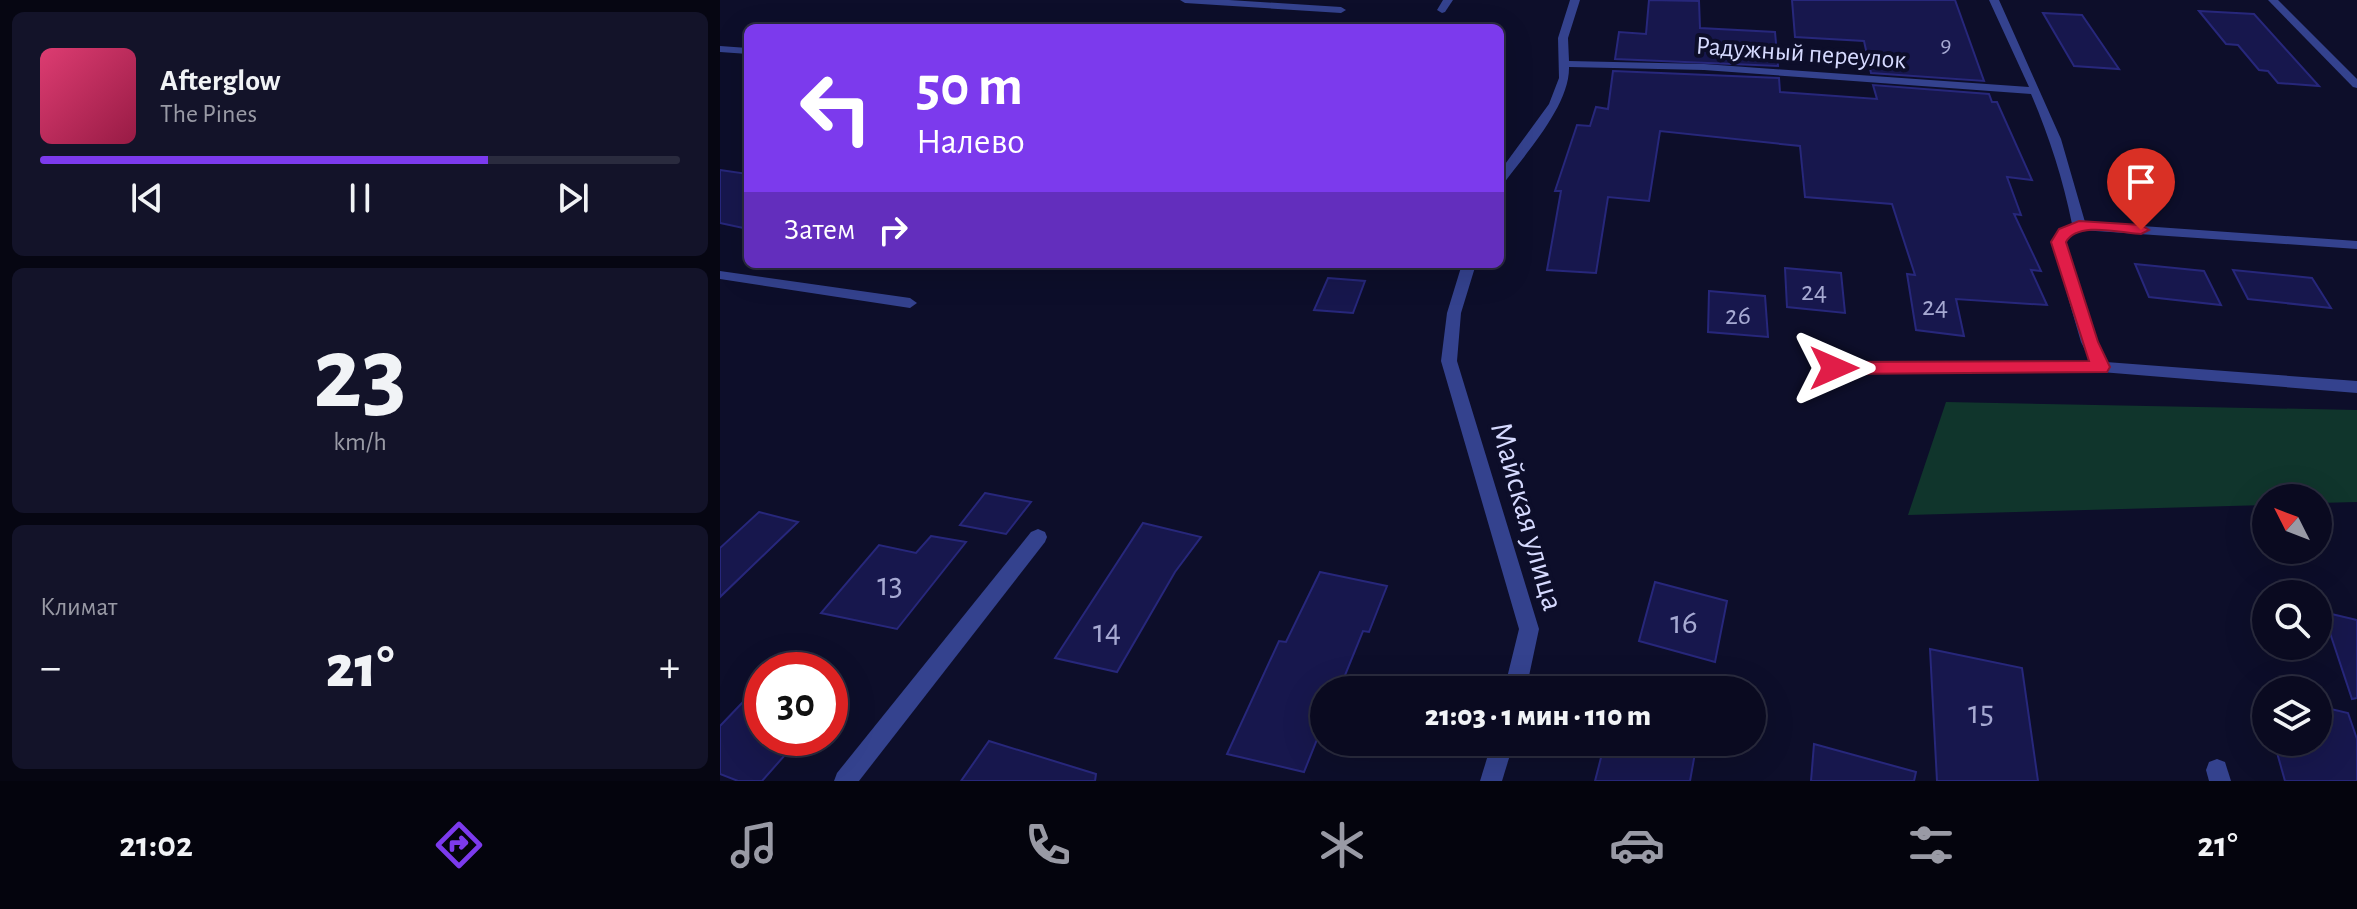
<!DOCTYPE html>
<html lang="ru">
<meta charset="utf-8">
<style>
:root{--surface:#0a0a20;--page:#131329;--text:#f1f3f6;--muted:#999aa5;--line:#2a2b3e;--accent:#7c3aed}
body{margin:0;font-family:"Alegreya Sans",sans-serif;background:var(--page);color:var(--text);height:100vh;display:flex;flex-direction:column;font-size:30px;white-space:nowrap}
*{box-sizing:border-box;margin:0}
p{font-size:26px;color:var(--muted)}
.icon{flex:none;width:44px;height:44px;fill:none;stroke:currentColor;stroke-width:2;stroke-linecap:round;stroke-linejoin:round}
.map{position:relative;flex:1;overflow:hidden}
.drawer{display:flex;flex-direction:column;gap:12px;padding:12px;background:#060612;width:720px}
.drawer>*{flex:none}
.hud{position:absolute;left:24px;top:24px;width:760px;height:244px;border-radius:12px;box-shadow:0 8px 32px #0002,0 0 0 2px var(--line);background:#7c3aed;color:#fff;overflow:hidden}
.needle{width:52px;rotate:312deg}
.fabs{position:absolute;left:1532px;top:484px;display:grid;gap:16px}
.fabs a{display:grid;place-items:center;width:80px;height:80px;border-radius:50%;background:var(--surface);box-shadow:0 8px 32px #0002,0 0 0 2px var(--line);font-size:40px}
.speed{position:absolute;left:24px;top:652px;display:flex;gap:16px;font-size:40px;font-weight:700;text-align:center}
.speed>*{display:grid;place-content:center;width:104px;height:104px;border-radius:50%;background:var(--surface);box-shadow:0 8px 32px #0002,0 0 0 2px var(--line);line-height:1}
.speed .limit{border:12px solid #d22;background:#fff;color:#111}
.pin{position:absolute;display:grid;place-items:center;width:68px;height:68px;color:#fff;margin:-82px -34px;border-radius:50% 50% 50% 0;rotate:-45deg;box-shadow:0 0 8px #0007}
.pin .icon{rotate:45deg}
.me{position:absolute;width:88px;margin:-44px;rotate:90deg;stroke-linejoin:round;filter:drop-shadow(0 0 6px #0008)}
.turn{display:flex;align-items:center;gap:28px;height:168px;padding:0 40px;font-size:36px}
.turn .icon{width:104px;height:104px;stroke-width:2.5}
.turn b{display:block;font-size:56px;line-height:68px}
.then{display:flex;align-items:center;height:76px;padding:0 40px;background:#0003;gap:16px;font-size:30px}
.big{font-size:60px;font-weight:800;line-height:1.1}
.drawer .card{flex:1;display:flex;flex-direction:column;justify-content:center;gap:12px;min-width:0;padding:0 28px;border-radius:12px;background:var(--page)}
.drawer .dial{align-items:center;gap:0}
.dial b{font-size:104px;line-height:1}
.song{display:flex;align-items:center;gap:24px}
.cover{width:96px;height:96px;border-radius:12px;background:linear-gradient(135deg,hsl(340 70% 55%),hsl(340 70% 35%))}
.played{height:8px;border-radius:4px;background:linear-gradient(90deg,var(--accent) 70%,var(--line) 70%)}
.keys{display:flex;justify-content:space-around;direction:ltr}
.heat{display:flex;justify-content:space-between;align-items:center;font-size:44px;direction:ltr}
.trip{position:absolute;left:590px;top:676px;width:456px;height:80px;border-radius:40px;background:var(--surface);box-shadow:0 8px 32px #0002,0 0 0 2px var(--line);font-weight:800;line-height:80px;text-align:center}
.dock{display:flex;height:128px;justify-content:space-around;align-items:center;background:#04040d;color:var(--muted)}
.dock .icon{width:56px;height:56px}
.dock .selected{color:var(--accent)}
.dock b{font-size:36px;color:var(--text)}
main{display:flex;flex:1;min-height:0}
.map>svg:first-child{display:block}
</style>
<main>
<section class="drawer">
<div class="card">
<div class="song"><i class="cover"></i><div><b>Afterglow</b><p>The Pines</p></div></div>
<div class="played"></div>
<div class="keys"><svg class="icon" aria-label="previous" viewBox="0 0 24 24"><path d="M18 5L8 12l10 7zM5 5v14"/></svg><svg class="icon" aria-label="pause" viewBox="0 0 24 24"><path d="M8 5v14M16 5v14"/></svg><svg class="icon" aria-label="next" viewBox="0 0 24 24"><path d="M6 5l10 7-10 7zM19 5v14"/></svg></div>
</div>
<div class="card dial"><b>23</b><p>km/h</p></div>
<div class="card"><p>Климат</p>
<div class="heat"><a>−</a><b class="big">21°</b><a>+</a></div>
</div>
</section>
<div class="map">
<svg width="1637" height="781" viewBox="0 0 1637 781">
<rect width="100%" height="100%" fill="#0d0e2a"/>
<!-- green -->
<polygon fill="#10352c" points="1226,402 1637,410 1637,502 1598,503 1598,498 1546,498 1546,505 1188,515"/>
<!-- building -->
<g fill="#17174d" stroke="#27277b" stroke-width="2">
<polygon points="929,0 979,1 980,28 1055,32 1058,66 895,59 899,32 926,34"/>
<polygon points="1072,0 1235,0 1264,81 1151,73 1144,41 1075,37"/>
<polygon points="1479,11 1534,14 1599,86 1558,83 1548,71 1539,70 1518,45 1506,44"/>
<polygon points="1323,13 1362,15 1399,69 1354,66"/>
<polygon points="893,71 1059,78 1060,92 1157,99 1153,85 1269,94 1272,102 1277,102 1312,180 1287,177 1301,215 1294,214 1321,271 1311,270 1327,305 1236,299 1244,336 1196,330 1187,274 1195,275 1172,204 1085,197 1080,146 940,131 929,201 888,197 876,273 827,270 841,191 835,191 857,125 870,126 876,107 888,109"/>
<polygon points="0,170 28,174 28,229 0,223"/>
<polygon points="1415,264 1484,271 1501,305 1429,297"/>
<polygon points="1065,268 1121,273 1125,313 1067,307"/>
<polygon points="1513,270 1592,278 1611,308 1528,299"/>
<polygon points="608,278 645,281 633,313 594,310"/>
<polygon points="989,291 1045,296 1048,337 988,332"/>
<polygon points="265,493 311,502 286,534 240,525"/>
<polygon points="39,512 78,522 0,597 0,548"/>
<polygon points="423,523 481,537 455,572 397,672 335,658"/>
<polygon points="211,536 246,542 177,629 101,613 159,545 196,553"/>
<polygon points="600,572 667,586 649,632 643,631 619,690 604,690 604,722 584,772 507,754 559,641 566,642"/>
<polygon points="935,582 1007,601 995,662 919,641"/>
<polygon points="1603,612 1637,620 1637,698 1632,699"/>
<polygon points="1210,649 1302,668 1318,781 1217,781"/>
<polygon points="42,682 42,738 80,738 42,781 18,781 0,774 0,726"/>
<polygon points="1598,706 1628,713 1637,739 1637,781 1565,781 1554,742 1598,742"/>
<polygon points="269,741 376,774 375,781 241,781"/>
<polygon points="885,742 977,742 970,781 875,781"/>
<polygon points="1094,744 1196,772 1194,781 1091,781"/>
</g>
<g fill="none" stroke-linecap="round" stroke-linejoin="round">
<!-- street -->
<g fill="#34428e" fill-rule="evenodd">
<polygon points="460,0 509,0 621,7 626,10 621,13 465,3"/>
<polygon points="723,0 733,0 725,12 722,13 717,10"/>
<path d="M850 0H860L848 38 849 61 984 64 1309 87 1269 0H1279L1341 139 1365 222 1637 241V249L1361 230 1349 235 1346 242 1377 342 1386 362 1637 381V393L1381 372H1108L1106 368 1114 363 1371 362 1361 342 1332 242 1339 229 1352 224C1343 179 1329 136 1311 94L984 70 849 67C850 105 806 153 784 183L780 184V171L829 104 839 78 838 38Z"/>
<polygon points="1548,0 1558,0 1637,79 1637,88 1633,87"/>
<polygon points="0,46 28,48 28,54 0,52"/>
<polygon points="742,264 756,264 741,313 737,361 819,629 806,690 784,690 799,629 721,361 727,313"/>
<polygon points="0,271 190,298 197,303 190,308 0,279"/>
<polygon points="318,529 325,532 327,537 325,542 139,781 114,781 117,773 311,532"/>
<polygon points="772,742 794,742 782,781 760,781"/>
<polygon points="1497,759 1505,762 1511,781 1489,781 1486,770 1489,762"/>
</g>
</g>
<!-- route -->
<path fill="#e11d48" stroke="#92132f" stroke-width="2" d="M1359 221 1421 225 1429 230 1421 234C1401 233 1358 221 1346 242L1378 342 1390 367 1387 372 1114 374 1105 368 1114 362 1369 361 1331 242 1339 229Z"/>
<g text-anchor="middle" stroke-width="8" stroke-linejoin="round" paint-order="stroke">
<!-- far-number labels -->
<g font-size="24" fill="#a6a9d2">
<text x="1226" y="52">9</text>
</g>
<!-- far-street labels -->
<g font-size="26" fill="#d6daff" stroke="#0d0e2a">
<text transform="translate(1081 52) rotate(4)" y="9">Радужный переулок</text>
</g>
<!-- number labels -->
<g font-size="28" fill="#a6a9d2">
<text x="1094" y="300">24</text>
<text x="1215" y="315">24</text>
<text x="1018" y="324">26</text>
</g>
<!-- street labels -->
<g font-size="32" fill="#d6daff" stroke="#0d0e2a">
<text transform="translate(808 516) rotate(74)" y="11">Майская улица</text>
</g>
<!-- near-number labels -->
<g font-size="34" fill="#a6a9d2">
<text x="170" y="595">13</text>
<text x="964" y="633">16</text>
<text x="387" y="642">14</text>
<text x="1261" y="723">15</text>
</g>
</g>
</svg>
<div class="fabs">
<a><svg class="needle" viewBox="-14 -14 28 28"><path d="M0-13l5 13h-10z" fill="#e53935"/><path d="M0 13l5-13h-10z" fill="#999aa5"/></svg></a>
<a><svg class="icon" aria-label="search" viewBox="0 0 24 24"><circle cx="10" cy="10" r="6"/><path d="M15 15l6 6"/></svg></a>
<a><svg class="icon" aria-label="layers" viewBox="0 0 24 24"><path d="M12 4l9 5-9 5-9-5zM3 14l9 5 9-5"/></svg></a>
</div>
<div class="speed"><div class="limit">30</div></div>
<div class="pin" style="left:1421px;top:230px;background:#d93025"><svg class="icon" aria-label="arrive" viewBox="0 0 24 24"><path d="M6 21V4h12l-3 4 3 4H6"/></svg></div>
<svg class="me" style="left:1114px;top:368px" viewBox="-20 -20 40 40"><path d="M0-17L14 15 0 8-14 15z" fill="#e11d48" stroke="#fff" stroke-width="4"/></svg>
<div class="trip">21:03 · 1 мин · 110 m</div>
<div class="hud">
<div class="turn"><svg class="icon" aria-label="left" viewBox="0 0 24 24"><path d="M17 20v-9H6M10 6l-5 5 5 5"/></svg><div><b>50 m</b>Налево</div></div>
<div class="then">Затем<svg class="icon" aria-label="right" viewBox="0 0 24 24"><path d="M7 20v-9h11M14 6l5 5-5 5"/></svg></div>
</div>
</div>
</main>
<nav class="dock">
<b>21:02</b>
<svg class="icon selected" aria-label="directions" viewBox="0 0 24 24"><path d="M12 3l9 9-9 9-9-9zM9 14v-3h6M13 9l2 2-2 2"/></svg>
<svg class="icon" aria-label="music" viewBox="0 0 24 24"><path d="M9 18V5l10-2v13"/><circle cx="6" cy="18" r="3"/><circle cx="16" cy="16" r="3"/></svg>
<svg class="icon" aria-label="phone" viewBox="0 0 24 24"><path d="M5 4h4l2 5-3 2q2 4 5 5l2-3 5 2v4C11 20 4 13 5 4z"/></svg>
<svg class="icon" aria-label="climate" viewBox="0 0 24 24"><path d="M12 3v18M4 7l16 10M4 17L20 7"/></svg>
<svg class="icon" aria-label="car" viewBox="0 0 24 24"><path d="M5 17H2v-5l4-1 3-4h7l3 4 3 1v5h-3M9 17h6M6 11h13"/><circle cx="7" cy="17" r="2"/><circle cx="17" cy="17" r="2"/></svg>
<svg class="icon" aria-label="filters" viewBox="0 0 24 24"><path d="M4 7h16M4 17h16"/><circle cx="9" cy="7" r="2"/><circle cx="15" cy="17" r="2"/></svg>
<b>21°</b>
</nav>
